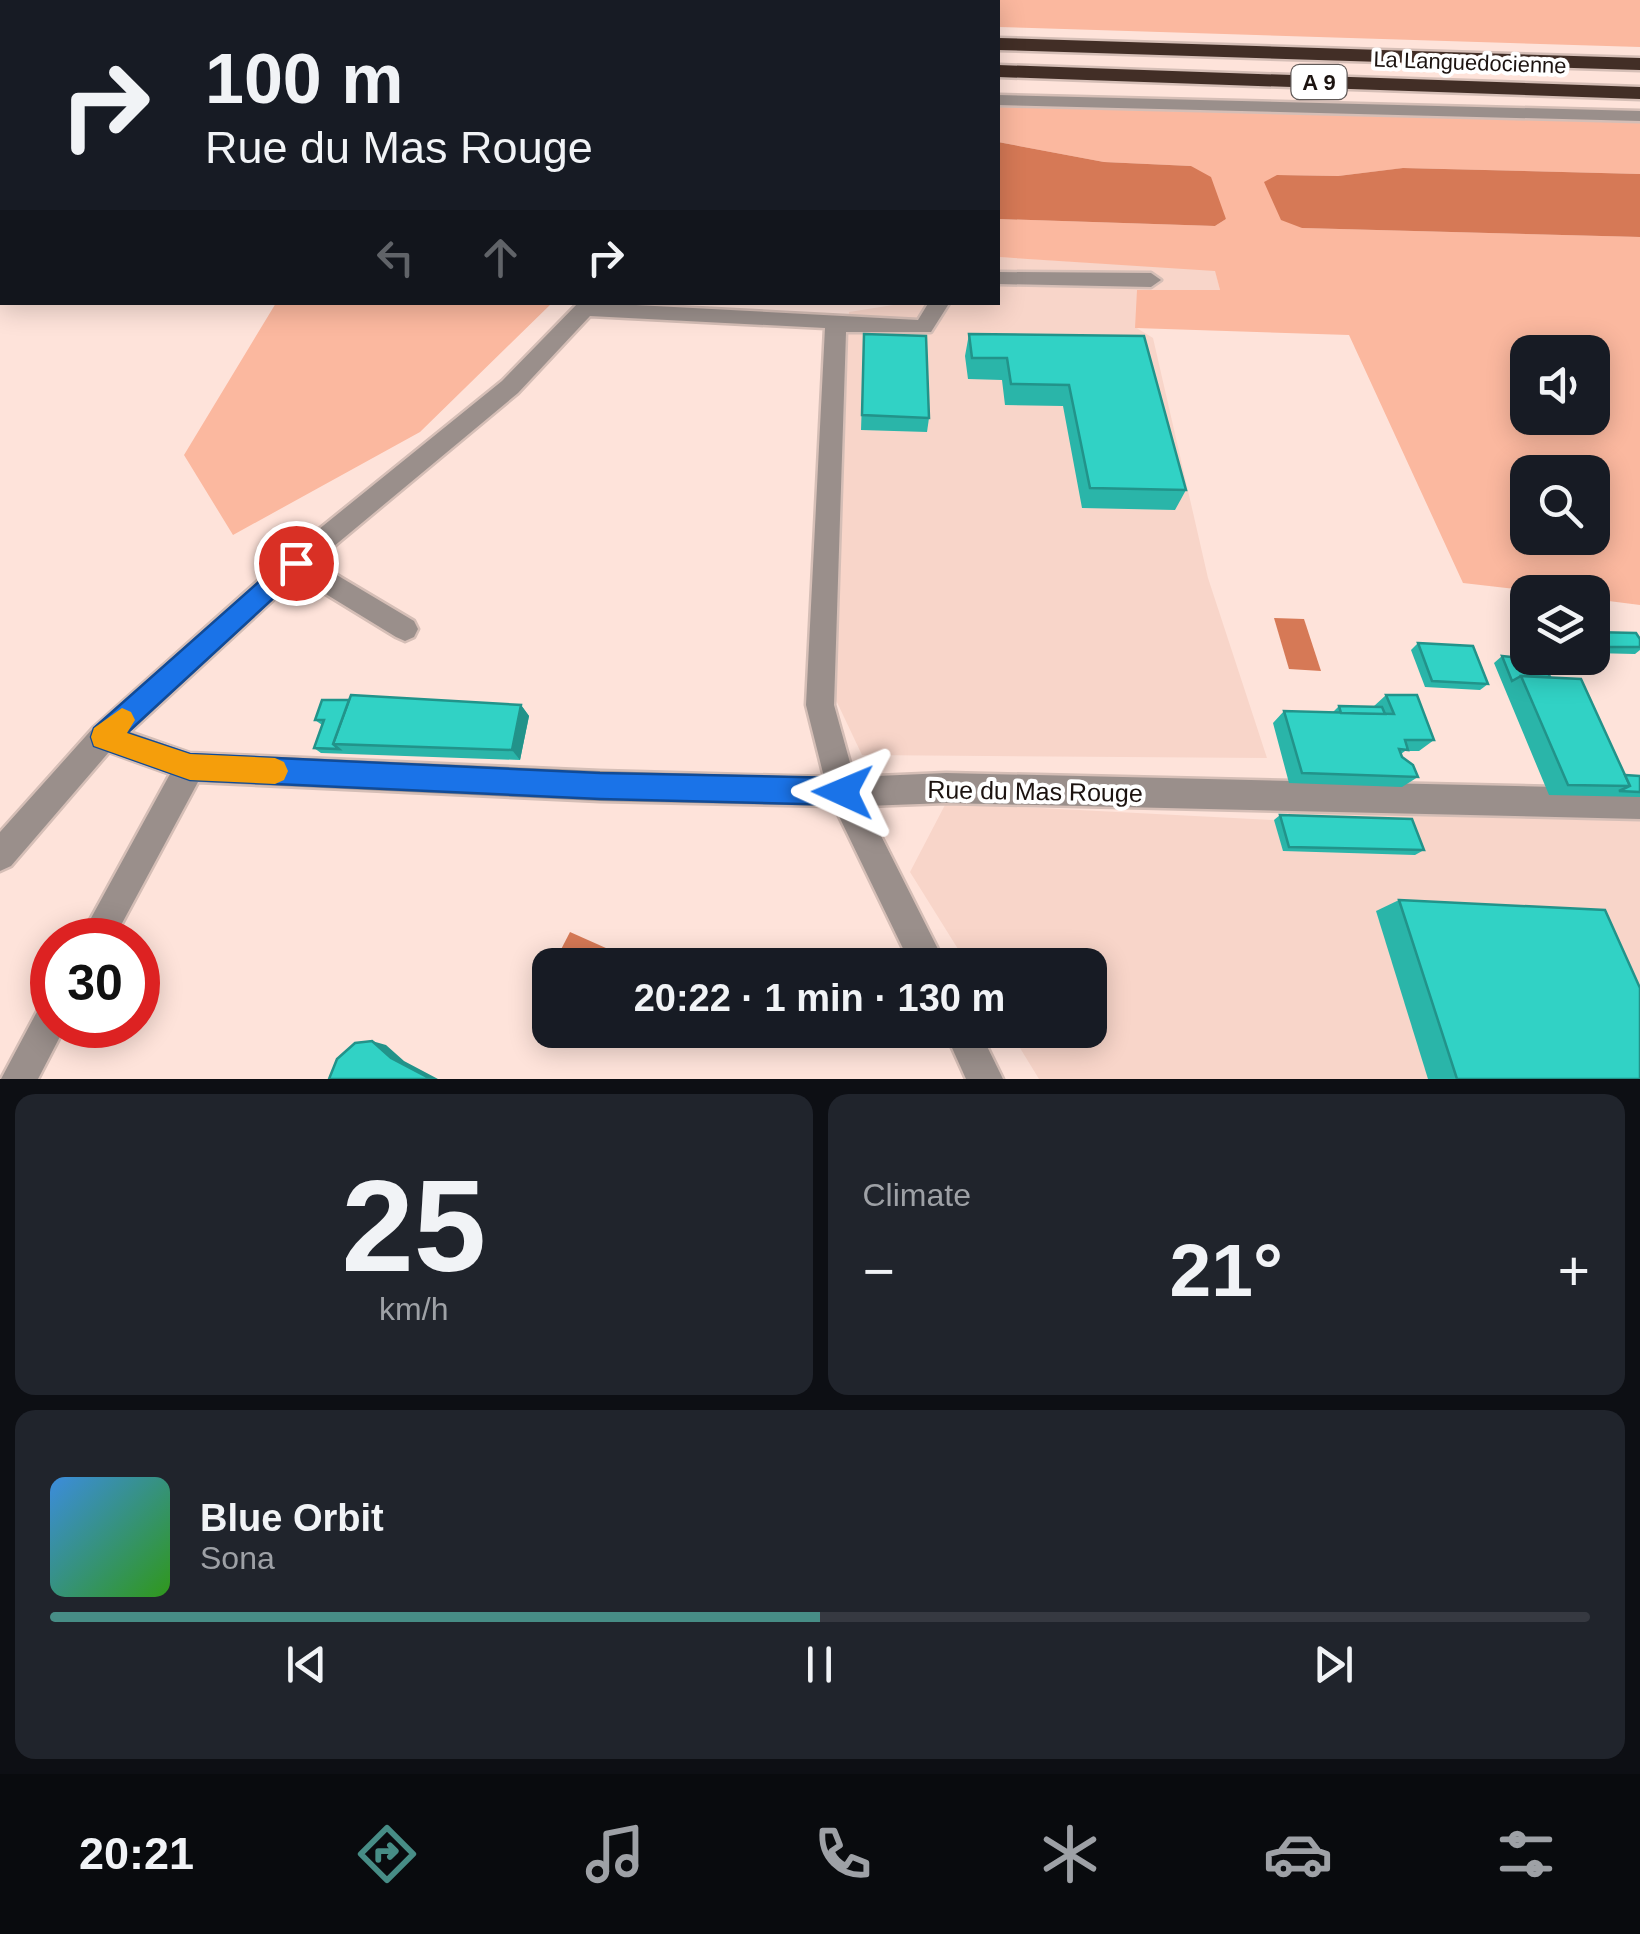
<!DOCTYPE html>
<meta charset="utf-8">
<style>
:root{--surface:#171b24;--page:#20242c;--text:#f1f3f6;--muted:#9ea1a6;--line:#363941;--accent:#478d86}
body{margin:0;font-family:Helvetica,sans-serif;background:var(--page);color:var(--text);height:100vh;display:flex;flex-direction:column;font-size:38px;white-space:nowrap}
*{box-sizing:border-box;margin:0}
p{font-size:32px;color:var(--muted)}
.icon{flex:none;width:55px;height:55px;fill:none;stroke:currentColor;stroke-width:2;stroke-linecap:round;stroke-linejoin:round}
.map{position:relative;height:1079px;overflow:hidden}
.drawer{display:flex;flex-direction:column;gap:15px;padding:15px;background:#0d0f14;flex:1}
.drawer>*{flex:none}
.banner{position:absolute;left:0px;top:0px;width:1000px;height:305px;box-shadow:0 5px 25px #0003;background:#171b24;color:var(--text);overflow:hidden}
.fabs{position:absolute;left:1510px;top:335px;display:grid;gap:20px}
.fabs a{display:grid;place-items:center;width:100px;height:100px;border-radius:20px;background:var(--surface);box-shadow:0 5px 25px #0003;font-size:50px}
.speed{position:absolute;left:30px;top:918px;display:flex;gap:20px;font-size:50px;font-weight:700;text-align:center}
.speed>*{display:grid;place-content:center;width:130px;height:130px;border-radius:50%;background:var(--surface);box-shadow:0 5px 25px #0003;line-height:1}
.speed .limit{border:15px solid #d22;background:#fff;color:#111}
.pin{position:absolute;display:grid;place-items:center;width:85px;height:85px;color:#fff;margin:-42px;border:5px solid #fff;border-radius:50%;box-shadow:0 2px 10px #0007}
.me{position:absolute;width:110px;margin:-55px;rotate:271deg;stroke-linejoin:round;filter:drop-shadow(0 0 8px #0008)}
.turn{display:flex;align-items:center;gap:35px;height:210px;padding:0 40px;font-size:45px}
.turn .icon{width:130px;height:130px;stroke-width:2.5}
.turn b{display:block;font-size:70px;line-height:85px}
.lanes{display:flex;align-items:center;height:95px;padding:0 40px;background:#0003;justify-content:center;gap:50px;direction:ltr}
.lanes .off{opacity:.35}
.big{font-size:75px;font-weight:700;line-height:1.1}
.drawer .tile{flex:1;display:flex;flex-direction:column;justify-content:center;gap:15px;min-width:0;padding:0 35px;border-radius:20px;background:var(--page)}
.drawer .dial{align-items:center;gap:0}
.dial b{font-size:130px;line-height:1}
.song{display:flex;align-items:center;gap:30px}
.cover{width:120px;height:120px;border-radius:15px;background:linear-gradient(135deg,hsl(210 70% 55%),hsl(110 70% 35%))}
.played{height:10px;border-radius:5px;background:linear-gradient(90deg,var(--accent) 50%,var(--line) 50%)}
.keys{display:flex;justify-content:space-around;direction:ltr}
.heat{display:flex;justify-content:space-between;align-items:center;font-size:55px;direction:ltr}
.drawer .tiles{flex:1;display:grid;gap:15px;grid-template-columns:1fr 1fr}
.tile:last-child{grid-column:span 2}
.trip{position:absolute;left:532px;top:948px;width:575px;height:100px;border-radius:20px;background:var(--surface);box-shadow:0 5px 25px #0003;font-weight:700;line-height:100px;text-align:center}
.tabs{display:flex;height:160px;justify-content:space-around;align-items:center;background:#090b0e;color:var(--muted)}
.tabs .icon{width:70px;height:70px}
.tabs .active{color:var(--accent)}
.tabs b{font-size:45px;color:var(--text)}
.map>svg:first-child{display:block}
</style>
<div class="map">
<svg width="1640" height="1079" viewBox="0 0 1640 1079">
<rect width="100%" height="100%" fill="#fee3da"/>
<!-- built -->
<g fill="#f8d5c9">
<polygon points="998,257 1215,270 1220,290 1135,327 1153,338 1208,578 1267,758 862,755 835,698 849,312 912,302 998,302"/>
<polygon points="1276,787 1640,800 1640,1079 1039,1079 1009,1030 1090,1030 1090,965 968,965 910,872 946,803 1292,821"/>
</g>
<!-- green -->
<g fill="#fbb89f" fill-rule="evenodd">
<polygon points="777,0 1640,0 1640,47 998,27 998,2"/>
<path d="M998 107 1640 122V174L1404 168 1338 176 1277 175 1302 228 1640 237V605L1593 599 1592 592H1540L1463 583 1349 335 1135 328 1137 290H1220L1215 271 998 257V219L1215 226 1226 219 1191 166 1104 162 998 142ZM1528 352H1592V418H1528ZM1528 472H1592V538H1528Z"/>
<polygon points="276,303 276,302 552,303 420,432 233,535 184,455"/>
</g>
<!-- water -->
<g fill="#d67956">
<polygon points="998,142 1104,162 1191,166 1211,177 1226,219 1215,226 998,219"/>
<polygon points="1403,168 1640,174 1640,237 1302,228 1281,220 1264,182 1277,175 1338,176"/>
<polygon points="1274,618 1304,619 1321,671 1289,669"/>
<polygon points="570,932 644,965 553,965"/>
</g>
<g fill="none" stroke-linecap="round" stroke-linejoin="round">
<defs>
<g id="minor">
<polygon points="998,95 1640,111 1640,121 998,105"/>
<rect x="0" y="234" width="2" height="12"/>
<polygon points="998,272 1151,273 1161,280 1151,287 998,284"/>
<path d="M579 302 918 320 929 302H950L931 332H846L834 705 854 777 946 773 1640 789V819L946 803 866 806 946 965H911L834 806 600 801 198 782 113 940H79L170 774 109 752 11 866 0 871V832L94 727 287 555 502 381ZM590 316 825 328 806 705 824 777 600 771 190 753 130 732 298 577 396 637 405 641 414 637 418 629 414 621 315 562 518 393Z"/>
<polygon points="52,1001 52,1025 66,1025 38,1079 1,1079 40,1006"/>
<polygon points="944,1030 979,1030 1003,1079 966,1079"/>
</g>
<g id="highway">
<rect x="0" y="8" width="2" height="10"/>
<rect x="0" y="34" width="2" height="10"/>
<polygon points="998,38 1640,58 1640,70 998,50"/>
<polygon points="998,65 1640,87 1640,99 998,77"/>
</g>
</defs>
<!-- minor casing -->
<use href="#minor" stroke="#d5beb6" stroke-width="5"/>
<!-- highway casing -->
<use href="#highway" stroke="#d5beb6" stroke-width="5"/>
<!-- minor -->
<use href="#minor" fill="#9a8f8b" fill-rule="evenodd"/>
<!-- highway -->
<use href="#highway" fill="#422e26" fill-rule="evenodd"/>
</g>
<!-- wall -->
<g fill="#2ab5a9">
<polygon points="864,334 929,418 927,432 861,430"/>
<polygon points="969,334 1144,336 1186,490 1175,510 1082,508 1063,406 1005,405 1002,380 968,379 965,356"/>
<polygon points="1592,632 1640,639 1640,650 1635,654 1592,653"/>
<polygon points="1418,643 1488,684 1480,690 1425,687 1411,650"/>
<polygon points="1502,656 1550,678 1625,775 1640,776 1640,797 1549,795 1494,663"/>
<polygon points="1386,695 1434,740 1419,751 1405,751 1401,754 1418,777 1402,787 1289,783 1273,723 1284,711 1332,713 1339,706 1373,707"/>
<polygon points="521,705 529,716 520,760 321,753 314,748 322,725 315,720"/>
<polygon points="1280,815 1424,850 1415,855 1283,851 1274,820"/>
<polygon points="1399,900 1640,1079 1428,1079 1376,911"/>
</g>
<!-- shaded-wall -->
<g fill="#22938a">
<polygon points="521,705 529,716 520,760 512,750"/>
<polygon points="372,1041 386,1045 404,1061 438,1079 431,1079 391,1058"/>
</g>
<!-- building -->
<g fill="#31d2c5" stroke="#22938a" stroke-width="2.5">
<polygon points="864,334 926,336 929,418 862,415"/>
<polygon points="969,334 1144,336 1186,490 1090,488 1069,385 1011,384 1007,358 972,358"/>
<polygon points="1592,632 1636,633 1640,639 1640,647 1593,647"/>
<polygon points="1418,643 1473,646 1488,684 1432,681"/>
<polygon points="1502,656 1542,660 1550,677 1521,676 1512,681"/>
<polygon points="1521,676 1581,679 1630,786 1568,785"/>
<polygon points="351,695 521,705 512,750 333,744"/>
<polygon points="1386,695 1417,695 1434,740 1405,740 1408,750 1399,749 1402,757 1413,765 1418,777 1302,773 1284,711 1394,714"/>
<polygon points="322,700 349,700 333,744 339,749 314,748 324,720 315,720"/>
<polygon points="1339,706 1382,707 1385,714 1341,713"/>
<polygon points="1625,775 1640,776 1640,792 1619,791 1630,786"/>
<polygon points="1280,815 1412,819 1424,850 1289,847"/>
<polygon points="1399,900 1605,910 1640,988 1640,1079 1457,1079"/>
<polygon points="372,1041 391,1058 431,1079 329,1079 337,1059 355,1043"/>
</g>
<!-- route -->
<polygon fill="#1a73e8" stroke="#114b97" stroke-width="2.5" points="296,553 304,556 308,563 304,570 127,733 190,754 600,773 843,778 853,782 857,792 853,801 843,805 600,799 190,780 94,746 91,737 94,728 288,556"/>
<!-- slow -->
<polygon fill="#f59e0b" points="122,708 131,712 135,720 127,733 190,754 275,758 284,762 288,771 284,780 275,784 190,780 94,746 91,737 94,728"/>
<g text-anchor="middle" stroke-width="8" stroke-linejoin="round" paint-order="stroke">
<!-- far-street labels -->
<g font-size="22" fill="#1c1310" stroke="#fff">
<text transform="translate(1470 62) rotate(2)" y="8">La Languedocienne</text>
</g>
<!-- shield labels -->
<rect fill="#fff" stroke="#605a58" stroke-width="2.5" x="1291.5" y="65" width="55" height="34" rx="8"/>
<g font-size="22" font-weight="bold" fill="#1c1310">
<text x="1319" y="90">A 9</text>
</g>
<!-- street labels -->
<g font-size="25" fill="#1c1310" stroke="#fff">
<text transform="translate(1035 791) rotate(1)" y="9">Rue du Mas Rouge</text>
</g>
</g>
</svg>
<div class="fabs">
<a><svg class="icon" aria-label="sound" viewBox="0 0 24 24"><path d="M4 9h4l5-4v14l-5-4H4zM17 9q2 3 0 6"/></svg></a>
<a><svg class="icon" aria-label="search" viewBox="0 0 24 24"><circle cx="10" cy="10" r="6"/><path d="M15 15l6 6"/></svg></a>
<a><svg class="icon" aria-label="layers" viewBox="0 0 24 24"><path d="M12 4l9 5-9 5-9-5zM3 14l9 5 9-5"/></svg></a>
</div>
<div class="speed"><div class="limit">30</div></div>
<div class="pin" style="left:296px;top:563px;background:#d93025"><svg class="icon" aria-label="arrive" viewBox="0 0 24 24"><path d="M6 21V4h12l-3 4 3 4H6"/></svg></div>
<svg class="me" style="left:843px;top:792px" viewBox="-20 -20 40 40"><path d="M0-17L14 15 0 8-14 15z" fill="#1a73e8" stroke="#fff" stroke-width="4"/></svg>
<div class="trip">20:22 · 1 min · 130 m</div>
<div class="banner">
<div class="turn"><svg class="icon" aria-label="right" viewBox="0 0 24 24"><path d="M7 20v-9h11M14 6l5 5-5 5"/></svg><div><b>100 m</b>Rue du Mas Rouge</div></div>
<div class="lanes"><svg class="icon off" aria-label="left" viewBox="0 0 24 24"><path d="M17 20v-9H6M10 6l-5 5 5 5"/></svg><svg class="icon off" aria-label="ahead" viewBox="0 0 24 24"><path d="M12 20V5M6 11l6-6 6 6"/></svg><svg class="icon" aria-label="right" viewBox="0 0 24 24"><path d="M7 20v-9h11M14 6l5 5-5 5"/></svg></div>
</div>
</div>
<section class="drawer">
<div class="tiles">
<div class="tile dial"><b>25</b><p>km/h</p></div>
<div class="tile"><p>Climate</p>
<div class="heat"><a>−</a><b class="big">21°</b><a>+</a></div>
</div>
<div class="tile">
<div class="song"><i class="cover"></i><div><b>Blue Orbit</b><p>Sona</p></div></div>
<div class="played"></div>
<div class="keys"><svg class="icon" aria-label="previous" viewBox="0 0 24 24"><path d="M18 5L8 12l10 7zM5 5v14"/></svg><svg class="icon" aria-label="pause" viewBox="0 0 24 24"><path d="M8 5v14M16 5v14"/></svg><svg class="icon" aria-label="next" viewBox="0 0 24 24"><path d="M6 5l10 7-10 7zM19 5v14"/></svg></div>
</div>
</div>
</section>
<nav class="tabs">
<b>20:21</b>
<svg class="icon active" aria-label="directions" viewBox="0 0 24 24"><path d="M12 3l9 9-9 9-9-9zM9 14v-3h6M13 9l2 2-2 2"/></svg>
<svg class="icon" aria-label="music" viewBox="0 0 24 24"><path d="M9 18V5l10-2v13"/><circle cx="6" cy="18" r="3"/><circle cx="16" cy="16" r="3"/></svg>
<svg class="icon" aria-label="phone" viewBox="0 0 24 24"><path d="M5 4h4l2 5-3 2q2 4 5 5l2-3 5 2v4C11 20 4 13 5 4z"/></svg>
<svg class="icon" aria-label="climate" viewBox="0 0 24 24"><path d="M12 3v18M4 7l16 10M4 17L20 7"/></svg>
<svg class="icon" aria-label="car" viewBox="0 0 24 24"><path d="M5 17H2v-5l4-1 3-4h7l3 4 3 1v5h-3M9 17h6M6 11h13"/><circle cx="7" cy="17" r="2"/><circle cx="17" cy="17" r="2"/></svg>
<svg class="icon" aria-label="filters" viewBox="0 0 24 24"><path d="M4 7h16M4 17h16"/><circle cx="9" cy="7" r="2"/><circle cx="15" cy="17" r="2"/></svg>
</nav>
